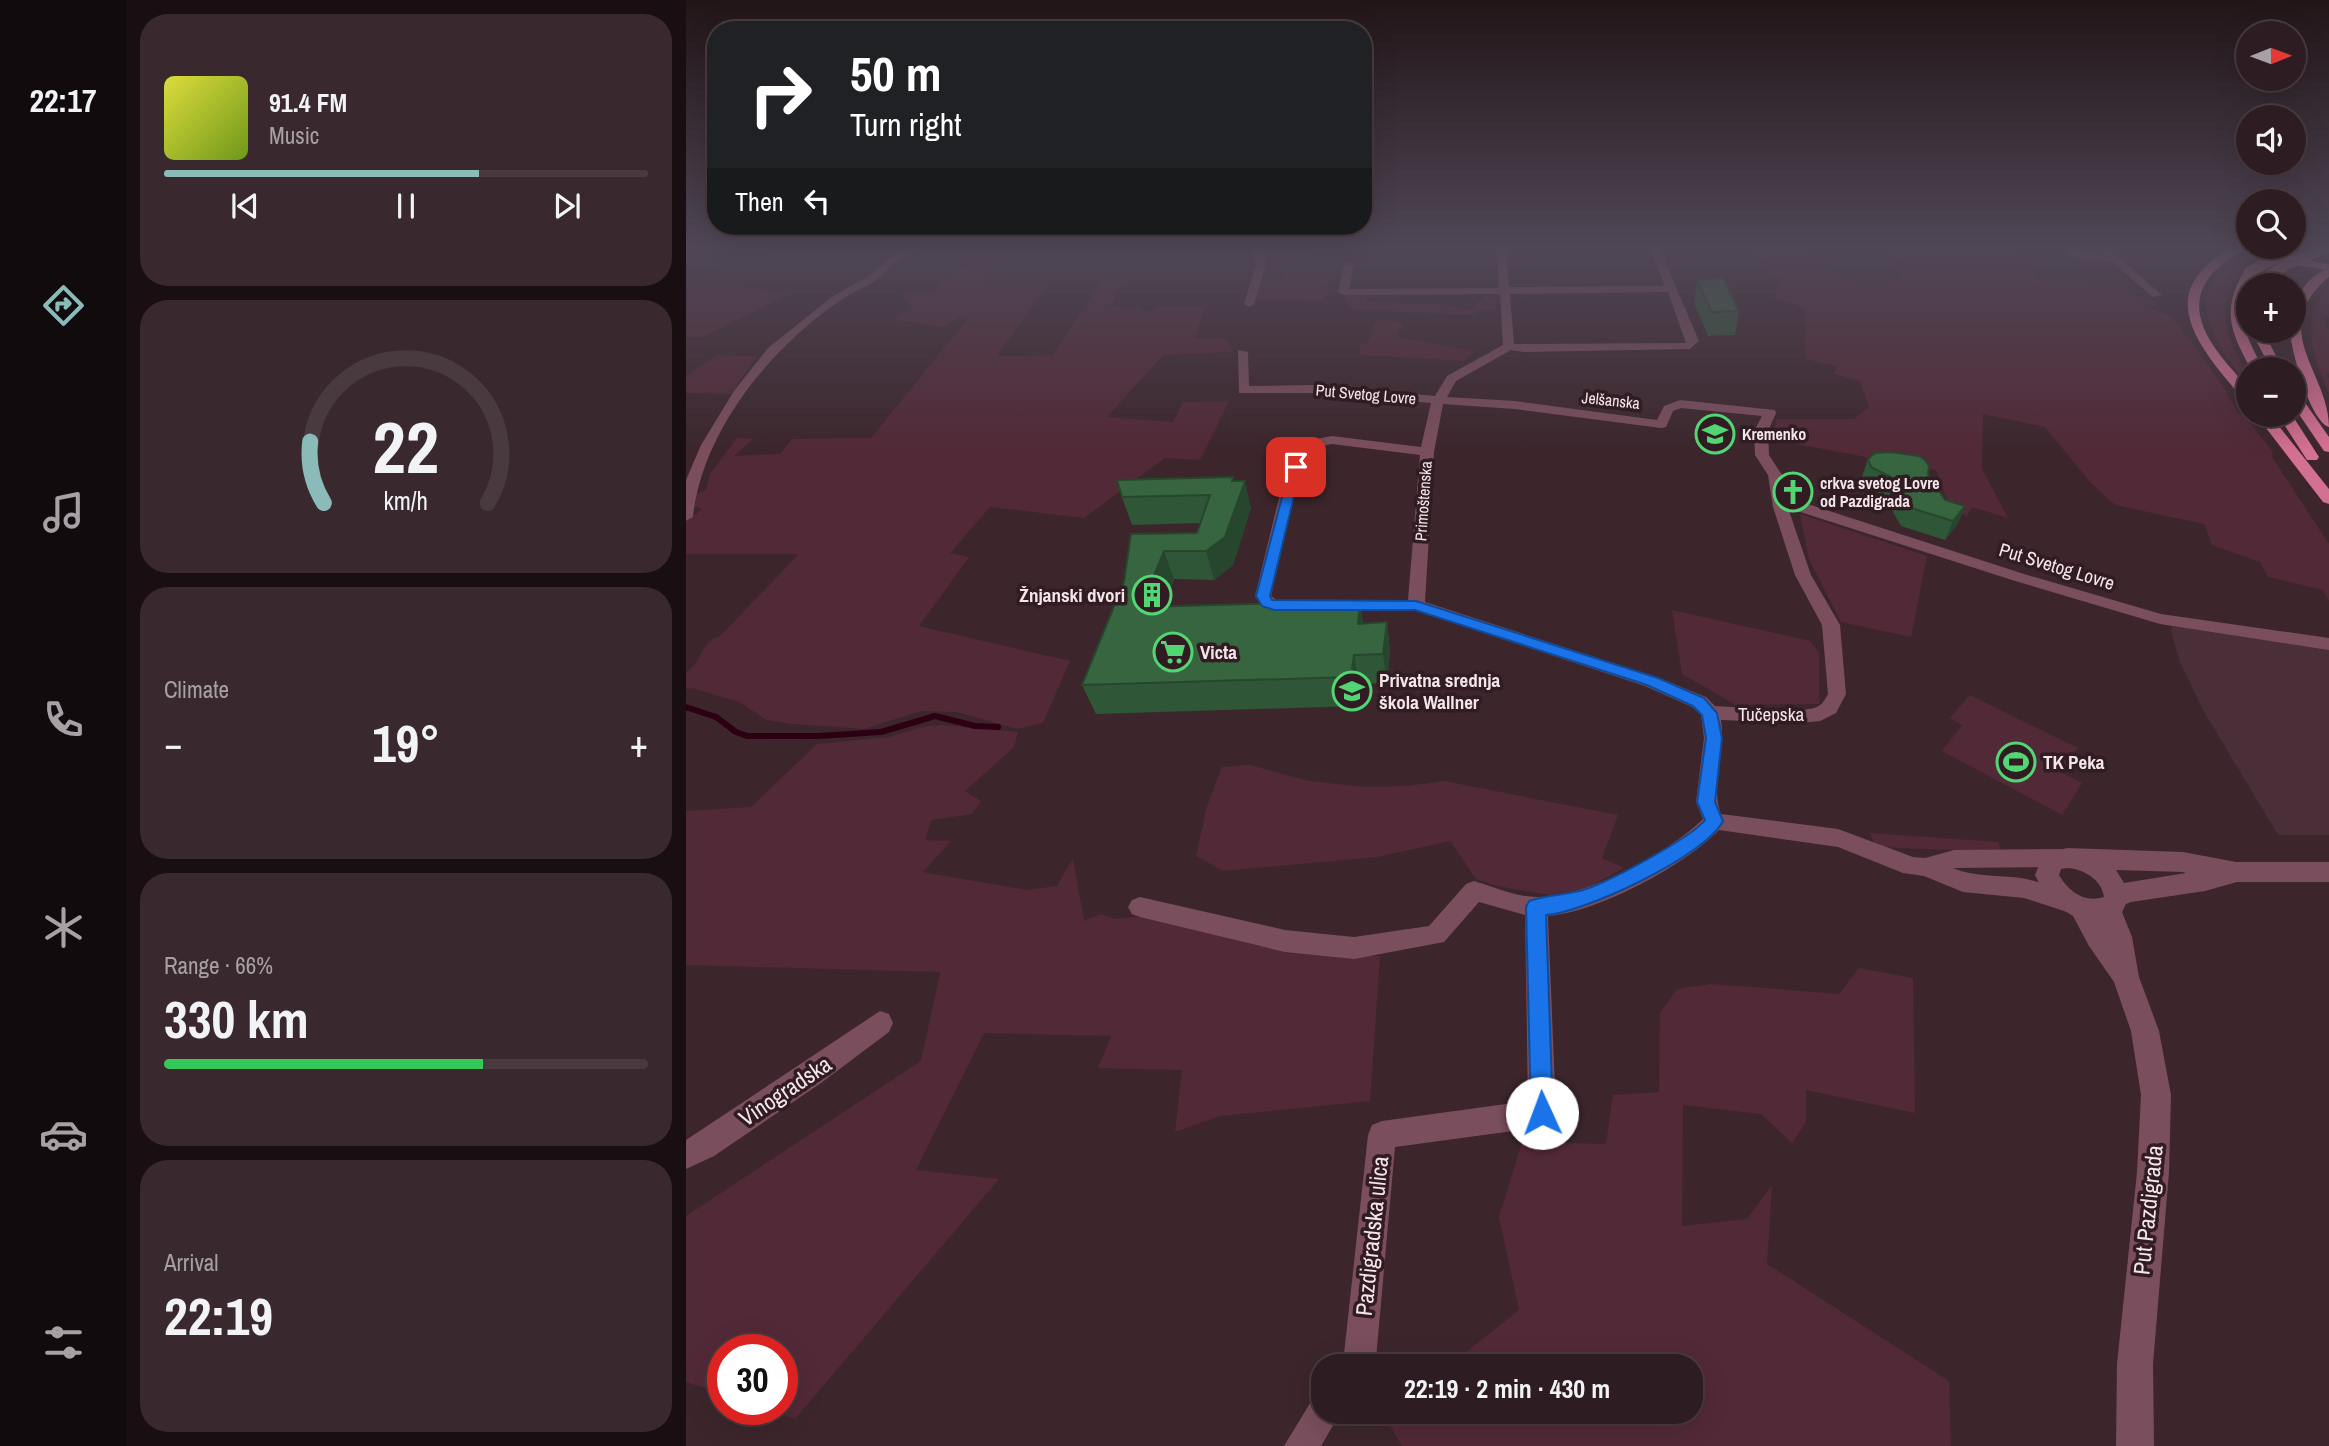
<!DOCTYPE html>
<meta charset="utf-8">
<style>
:root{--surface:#2d1c21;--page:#39292e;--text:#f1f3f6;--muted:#a7a1a5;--line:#483a3f;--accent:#8bbbb9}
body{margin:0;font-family:"Archivo Narrow",sans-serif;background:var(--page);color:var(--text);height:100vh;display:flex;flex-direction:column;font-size:26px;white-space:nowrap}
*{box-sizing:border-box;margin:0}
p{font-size:23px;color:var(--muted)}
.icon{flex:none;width:38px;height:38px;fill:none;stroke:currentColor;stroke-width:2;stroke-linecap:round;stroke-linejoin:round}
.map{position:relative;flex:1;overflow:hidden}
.details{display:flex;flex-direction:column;gap:14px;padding:14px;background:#190f12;width:560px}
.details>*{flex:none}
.banner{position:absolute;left:21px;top:21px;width:665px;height:214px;border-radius:28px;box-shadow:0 7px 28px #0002,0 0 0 2px var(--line);background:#202124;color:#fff;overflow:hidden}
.needle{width:46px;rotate:89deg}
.controls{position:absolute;left:1550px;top:21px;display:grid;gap:14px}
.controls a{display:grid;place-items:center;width:70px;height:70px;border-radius:50%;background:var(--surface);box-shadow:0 7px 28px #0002,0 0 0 2px var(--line);font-size:35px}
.speed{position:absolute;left:21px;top:1334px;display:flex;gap:14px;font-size:35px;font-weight:700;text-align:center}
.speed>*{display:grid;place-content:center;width:91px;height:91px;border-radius:50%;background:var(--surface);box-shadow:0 7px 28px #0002,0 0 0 2px var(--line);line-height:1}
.speed .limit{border:10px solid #d22;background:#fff;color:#111}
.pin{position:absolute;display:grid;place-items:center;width:60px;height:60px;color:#fff;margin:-30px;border-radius:14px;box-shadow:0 4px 10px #0006}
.me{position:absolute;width:77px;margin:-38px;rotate:358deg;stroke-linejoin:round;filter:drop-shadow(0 0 5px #0008)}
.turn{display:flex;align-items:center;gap:24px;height:147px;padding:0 28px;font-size:32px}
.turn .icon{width:91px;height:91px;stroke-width:2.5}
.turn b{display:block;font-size:49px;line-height:60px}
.then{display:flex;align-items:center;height:66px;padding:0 28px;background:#0003;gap:14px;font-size:26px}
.big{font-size:52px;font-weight:800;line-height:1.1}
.details .widget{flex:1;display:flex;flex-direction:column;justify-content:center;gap:10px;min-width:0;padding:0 24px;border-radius:28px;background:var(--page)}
.details .dial{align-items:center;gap:0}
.dial svg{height:182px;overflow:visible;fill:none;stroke:var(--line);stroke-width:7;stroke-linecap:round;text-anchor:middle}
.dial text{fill:var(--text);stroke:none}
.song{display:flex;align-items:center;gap:21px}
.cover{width:84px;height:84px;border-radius:10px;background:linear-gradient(135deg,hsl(60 70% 55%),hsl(80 70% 35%))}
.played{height:7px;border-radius:4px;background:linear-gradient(90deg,var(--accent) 65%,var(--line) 65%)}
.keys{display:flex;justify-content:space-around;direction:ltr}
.heat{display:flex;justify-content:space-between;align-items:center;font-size:38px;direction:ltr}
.charge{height:10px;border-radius:5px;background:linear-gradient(90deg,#34c759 66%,var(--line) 0)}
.trip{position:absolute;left:625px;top:1354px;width:392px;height:70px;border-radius:28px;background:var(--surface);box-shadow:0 7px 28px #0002,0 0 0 2px var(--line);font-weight:800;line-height:70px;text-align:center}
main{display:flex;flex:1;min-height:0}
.dock{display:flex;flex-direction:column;width:126px;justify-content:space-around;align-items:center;background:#120b0d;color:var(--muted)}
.dock .icon{width:49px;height:49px}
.dock .active{color:var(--accent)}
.dock b{font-size:32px;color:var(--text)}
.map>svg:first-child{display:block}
</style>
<main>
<nav class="dock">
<b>22:17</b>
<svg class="icon active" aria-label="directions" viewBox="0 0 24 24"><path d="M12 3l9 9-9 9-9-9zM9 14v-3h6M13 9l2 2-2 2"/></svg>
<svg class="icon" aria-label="music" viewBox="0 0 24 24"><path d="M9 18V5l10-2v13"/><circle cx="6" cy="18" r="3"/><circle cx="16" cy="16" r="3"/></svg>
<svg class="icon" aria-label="phone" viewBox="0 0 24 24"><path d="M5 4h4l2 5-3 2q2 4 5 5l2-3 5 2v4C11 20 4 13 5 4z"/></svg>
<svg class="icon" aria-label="climate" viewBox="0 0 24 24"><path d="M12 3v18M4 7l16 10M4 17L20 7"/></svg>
<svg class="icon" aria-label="car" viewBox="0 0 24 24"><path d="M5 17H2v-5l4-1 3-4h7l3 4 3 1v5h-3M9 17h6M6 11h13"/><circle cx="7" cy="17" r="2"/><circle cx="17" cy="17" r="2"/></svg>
<svg class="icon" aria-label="filters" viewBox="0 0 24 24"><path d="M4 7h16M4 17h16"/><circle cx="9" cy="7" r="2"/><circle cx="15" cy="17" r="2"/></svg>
</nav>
<section class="details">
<div class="widget">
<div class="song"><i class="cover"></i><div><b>91.4 FM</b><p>Music</p></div></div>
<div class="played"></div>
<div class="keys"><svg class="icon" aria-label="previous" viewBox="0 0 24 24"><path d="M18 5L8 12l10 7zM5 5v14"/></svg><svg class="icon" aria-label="pause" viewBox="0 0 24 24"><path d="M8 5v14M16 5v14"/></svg><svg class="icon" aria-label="next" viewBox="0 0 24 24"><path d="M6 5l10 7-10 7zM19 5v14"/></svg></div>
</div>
<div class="widget dial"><svg viewBox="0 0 100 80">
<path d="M14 69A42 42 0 1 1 86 69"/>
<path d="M14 69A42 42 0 0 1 8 42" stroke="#8bbbb9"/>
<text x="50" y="56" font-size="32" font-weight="700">22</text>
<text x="50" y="72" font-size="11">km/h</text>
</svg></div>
<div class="widget"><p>Climate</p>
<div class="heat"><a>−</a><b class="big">19°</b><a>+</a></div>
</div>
<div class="widget"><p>Range · 66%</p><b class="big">330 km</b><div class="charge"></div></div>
<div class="widget"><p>Arrival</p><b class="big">22:19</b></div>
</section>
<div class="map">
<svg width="1643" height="1446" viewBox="0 0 1643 1446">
<rect width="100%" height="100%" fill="#3c262c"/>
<!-- built -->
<polygon fill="#4b2f38" points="1487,624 1643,649 1643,835 1592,835 1517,710 1494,662 1485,632"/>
<!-- green -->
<g fill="#522937">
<path d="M299 247 303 257 298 277 305 285 363 282 311 356 367 355 417 280 438 278 424 307 453 308 454 311H470L472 307H519L509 338H540L547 352 477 355 421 417 487 422 497 402 543 401 514 460 479 458 398 518 304 507 264 553 283 557 233 626 384 661 357 723 331 729 271 712 235 711 178 729 107 724 80 720 54 702 6 688 0 689V672C16 664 14 641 34 636L113 554H0V522L16 509 8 506 7 496 20 490 24 474 51 438 67 439 48 456 94 454 106 439 185 438 284 316 277 315 258 327 207 320 225 307 215 292H246L279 265H287Z"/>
<path d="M1058 247H1121L1112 254C1126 268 1133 268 1151 273 1179 281 1187 300 1215 274V259L1202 255 1206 251 1199 247H1264L1328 254 1354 280 1432 283 1448 295 1467 300 1471 306H1461C1476 315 1494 314 1498 336L1504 339 1540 391 1552 414 1558 415 1587 452 1586 457 1643 544V601L1637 590 1582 577 1574 562 1526 545 1518 524 1429 505 1404 482 1359 427 1297 414 1296 469 1322 518 1286 507 1281 516 1264 508 1250 470 1088 440 1090 419H1168L1183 407 1174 381 1148 374 1151 366 1119 359 1120 309 1089 298 1093 281 1080 260Z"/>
<path d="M1547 262 1562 263C1533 290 1535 322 1551 355 1556 366 1563 374 1563 386 1535 353 1492 293 1547 262Z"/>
<polygon points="598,274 643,274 641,287 646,289 634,301 570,300 576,280 595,279"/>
<polygon points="0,282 2,282 104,293 17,337 0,337"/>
<path d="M1643 286V317H1635L1643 330V374L1640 375 1643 378V393C1627 360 1612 315 1643 286Z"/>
<polygon points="663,295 680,295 682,302 756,304 782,311 799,296 810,300 812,310 796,311 787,315 667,310 658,299"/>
<polygon points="691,319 717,323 712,337 787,351 779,361 674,355 674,345 681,344"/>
<polygon points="31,355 71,356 45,394 0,393 0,376"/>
<polygon points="1114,514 1241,556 1225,637 1155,622 1123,559"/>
<polygon points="986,610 1124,641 1133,653 1133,704 1050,705 996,674"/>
<polygon points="1284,695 1392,748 1376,773 1396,783 1376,815 1256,751 1276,725 1264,718"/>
<polygon points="256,725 332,732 328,747 279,791 295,801 286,814 246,820 239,840 265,841 237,872 341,890 371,886 387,858 398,921 415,914 429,919 462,916 643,955 694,956 684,1101 534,1116 489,1132 496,1070 412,1068 425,1036 298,1033 230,1170 313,1179 109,1419 80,1409 96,1409 96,1349 37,1349 37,1394 0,1382 0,1216 235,1061 254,972 0,965 0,811 65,807 131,744 203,737 240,726"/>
<polygon points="564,765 622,781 678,787 720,786 758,781 932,815 916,858 938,868 901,888 864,895 811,886 790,879 764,841 691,857 537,871 510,856 521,806 536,767"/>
<polygon points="1184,833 1312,842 1316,852 1190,847"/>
<polygon points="1173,968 1227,978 1229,1113 1120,1090 1120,1122 1106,1143 1075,1114 997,1105 996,1226 1061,1219 1086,1185 1081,1264 1263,1381 1265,1446 716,1446 698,1416 703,1412 1004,1412 1004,1367 761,1367 833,1310 813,1217 836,1142 920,1144 927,1095 973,1092 974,1013 991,989 1026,984 1153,994"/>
</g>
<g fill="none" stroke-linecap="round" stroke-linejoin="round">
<!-- stream -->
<polyline stroke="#2c0012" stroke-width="6" points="0,707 30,717 50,732 61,736 133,736 195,732 249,716 289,726 312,727"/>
<!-- minor -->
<g fill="#7a4e5c" fill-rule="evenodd">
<path d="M224 247H235C227 254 217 258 208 264 201 269 195 277 188 282 177 288 165 293 155 300 85 347 16 431 7 517L0 521V480L15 445 48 391 82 348 147 296 183 276 200 261Z"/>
<polygon points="567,247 577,247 580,265 568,304 563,307 558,304 570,265"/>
<path d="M810 247H820L823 287 979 286 963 247H973L1013 341 1004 349 838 352 825 350 770 381 761 397 829 401 971 420 978 406 994 400 1089 410 1090 413 1082 431 1083 455 1096 475 1100 497 1338 574 1475 614 1643 638V650L1474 624 1326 580 1102 508 1125 575 1154 625 1160 694 1150 713 1134 721 1114 723 1035 720C1040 750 1024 786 1035 814L1152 829 1227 857 1239 858 1268 850 1375 849 1383 852 1386 858 1383 864 1375 867 1267 868C1288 877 1312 875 1335 878 1353 881 1372 889 1389 895L1392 902 1389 909 1381 912 1338 898 1277 892 1238 876 1217 873 1152 847 1033 830C998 866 912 912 862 916L870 1113 866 1123 856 1127 709 1147 690 1359 687 1367H653L658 1354 682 1135 686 1125 696 1121 842 1101 839 915 793 902 758 942 668 959 599 952 454 917 446 914 442 907 446 900 454 897 599 930 668 937 743 926 780 884 788 881C808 887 830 897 851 897 902 897 981 854 1017 819L1010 802 1018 738 1015 715 1006 707 959 686 729 610H644L642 606 644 602 650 601 722 600 734 455 646 444 625 448 608 494 585 596 592 601 616 602 618 606C605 620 578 610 569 596L594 494 614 442 646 436 735 447 745 403 627 393H553L552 350 562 352 563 386 627 385 749 396 761 376 817 345 814 294 657 295 652 292 658 264 663 261 668 264 663 289 813 288ZM982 292 1000 343 828 344 824 294ZM757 404 829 409 975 428 980 427 987 411 995 408 1076 416 1068 431 1069 455 1082 475 1087 507 1109 575 1136 625 1142 694C1139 699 1137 704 1131 707 1113 714 1051 707 1029 706L1020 697 973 678 739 602 748 452Z"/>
<polygon points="1380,247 1390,247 1393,253 1419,255 1411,247 1421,247 1476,295 1467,297 1426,262 1386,258"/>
<polygon points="194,1011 203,1014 207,1023 203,1032 135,1083 28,1156 0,1169 0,1140"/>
<polygon points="637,1396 637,1412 655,1412 635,1446 598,1446 626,1400"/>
</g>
<!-- tertiary -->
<path fill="#7a4e5c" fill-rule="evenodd" d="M1381 848 1497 852 1550 862H1643V882H1551L1519 891 1445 902 1440 904 1436 912 1446 937 1453 977 1473 1031 1485 1095 1483 1172 1467 1364 1468 1446H1430L1431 1364 1451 1172 1455 1095 1445 1031 1428 982 1403 946 1387 916 1362 900 1349 875 1357 855ZM1381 868C1398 869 1416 880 1418 897 1398 903 1383 892 1373 875L1375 869ZM1430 870 1497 872 1500 873 1438 883Z"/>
<!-- primary -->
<path fill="#c56b89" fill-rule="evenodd" d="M1554 247C1584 247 1613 260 1643 264V270L1611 265Z"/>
<!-- trunk -->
<g fill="#d47092" fill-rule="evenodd">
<path d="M1548 247H1561C1549 257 1536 262 1526 274 1491 315 1536 358 1563 388V401L1558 400C1516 350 1461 292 1548 247Z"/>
<path d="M1643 268V277C1580 330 1643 372 1643 427 1624 421 1605 350 1604 331H1608C1608 302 1614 280 1643 268Z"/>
<path d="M1559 270 1568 272C1546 314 1558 330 1577 369H1565C1544 331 1535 309 1559 270Z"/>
<polygon points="1565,331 1577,331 1597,369 1585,369"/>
<polygon points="1608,393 1613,394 1643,437 1643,452 1638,451 1608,407"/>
<polygon points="1570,415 1584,415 1643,489 1643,504 1637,502"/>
<polygon points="1592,415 1606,415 1633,457 1631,460 1621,460"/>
</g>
<!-- trunk-bridge -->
<g stroke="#d47092" stroke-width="11">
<polyline points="1563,272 1595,255"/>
<polyline points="1583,276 1601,264 1642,247"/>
</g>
</g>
<!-- wall -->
<g fill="#2f5737">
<polygon points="1011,280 1053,311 1049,335 1022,336 1008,303"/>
<polygon points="1182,459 1242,474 1259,500 1279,506 1271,525 1259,540 1215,526 1198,496 1179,485 1176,477"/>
<polygon points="547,477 548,481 565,508 547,565 528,580 488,579 477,607 674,601 677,624 701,622 704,651 701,683 673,684 670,706 410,714 396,685 438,582 445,534 511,533 514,523 446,525 436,497"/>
</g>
<!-- shaded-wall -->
<g fill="#26472d">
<polygon points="547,477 552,499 559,481 565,508 547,565 528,580 520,551"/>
<polygon points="1279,506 1271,525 1259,540 1267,521"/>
<polygon points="478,551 488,579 466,636 455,607"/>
<polygon points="674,601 678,630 672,624"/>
<polygon points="701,622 704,651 701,683 697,654"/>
<polygon points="668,655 673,684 670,706 665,677"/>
</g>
<!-- building -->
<g fill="#376540" stroke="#26472d" stroke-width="2">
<polygon points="1037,278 1053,311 1026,312 1011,280"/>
<polygon points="1205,452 1233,456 1239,460 1243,466 1242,474 1259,500 1279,506 1267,521 1222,507 1205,477 1185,467 1182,459 1189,453"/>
<polygon points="547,477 546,481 559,481 539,537 520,551 478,551 455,607 674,601 672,624 701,622 697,654 668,655 665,677 396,685 438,582 445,534 511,533 524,495 436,497 431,480"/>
</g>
<!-- sky -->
<linearGradient id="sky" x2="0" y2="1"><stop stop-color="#211518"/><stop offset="0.55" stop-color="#504756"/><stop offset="1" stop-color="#504756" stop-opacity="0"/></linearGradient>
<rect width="1643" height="450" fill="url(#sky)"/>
<!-- route -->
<path fill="#1a73e8" stroke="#114b97" stroke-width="2" d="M610 464 615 467 584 596 586 600 730 601 972 678 1018 698 1031 713 1036 738 1029 802 1037 821C1019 856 900 912 860 915L867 1113 864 1121 856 1124 848 1121 845 1113 840 907 843 901C860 895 879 895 897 890 921 883 1005 838 1019 820L1011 802 1020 738 1016 715 1007 706 961 685 729 610H588L576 606 570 596 604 467Z"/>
<!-- icons -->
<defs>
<symbol id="school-ring" viewBox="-11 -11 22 22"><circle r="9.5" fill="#311c23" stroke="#52d673" stroke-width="1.5"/><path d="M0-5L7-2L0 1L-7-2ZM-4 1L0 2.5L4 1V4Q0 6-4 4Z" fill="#52d673"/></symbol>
<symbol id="church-ring" viewBox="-11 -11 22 22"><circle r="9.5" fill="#311c23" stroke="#52d673" stroke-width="1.5"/><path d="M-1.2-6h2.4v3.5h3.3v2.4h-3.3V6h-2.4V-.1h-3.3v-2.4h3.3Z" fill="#52d673"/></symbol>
<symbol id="building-ring" viewBox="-11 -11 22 22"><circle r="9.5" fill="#311c23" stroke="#52d673" stroke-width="1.5"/><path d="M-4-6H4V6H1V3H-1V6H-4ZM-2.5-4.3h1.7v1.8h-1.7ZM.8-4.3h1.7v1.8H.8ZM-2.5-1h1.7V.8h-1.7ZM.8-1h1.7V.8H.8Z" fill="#52d673"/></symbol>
<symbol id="supermarket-ring" viewBox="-11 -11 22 22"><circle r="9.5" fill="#311c23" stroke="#52d673" stroke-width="1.5"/><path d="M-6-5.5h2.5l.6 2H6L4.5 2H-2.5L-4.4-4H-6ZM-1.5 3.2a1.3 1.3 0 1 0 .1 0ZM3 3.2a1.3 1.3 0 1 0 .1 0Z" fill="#52d673"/></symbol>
<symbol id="stadium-ring" viewBox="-11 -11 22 22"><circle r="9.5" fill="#311c23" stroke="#52d673" stroke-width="1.5"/><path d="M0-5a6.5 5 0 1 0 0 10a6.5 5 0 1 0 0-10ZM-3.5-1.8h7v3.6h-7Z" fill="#52d673"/></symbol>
</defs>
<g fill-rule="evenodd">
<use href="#school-ring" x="1007" y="412" width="44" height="44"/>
<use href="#church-ring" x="1085" y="470" width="44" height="44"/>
<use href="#building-ring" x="444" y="573" width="44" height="44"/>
<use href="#supermarket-ring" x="465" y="630" width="44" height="44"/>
<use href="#school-ring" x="644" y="669" width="44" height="44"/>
<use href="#stadium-ring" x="1308" y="740" width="44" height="44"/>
</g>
<g text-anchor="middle" stroke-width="7" stroke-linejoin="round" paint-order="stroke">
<!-- far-street labels -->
<g font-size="16" fill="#f4e5e9" stroke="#311c23">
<text transform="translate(680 394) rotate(5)" y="6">Put Svetog Lovre</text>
<text transform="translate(925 400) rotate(6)" y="6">Jelšanska</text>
<text transform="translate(737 501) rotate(-86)" y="6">Primoštenska</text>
</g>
<!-- far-poi labels -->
<g font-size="16" font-weight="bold" fill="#f4e5e9" stroke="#311c23" text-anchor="start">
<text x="1056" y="440">Kremenko</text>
<text x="1134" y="489">crkva svetog Lovre<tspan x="1134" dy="18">od Pazdigrada</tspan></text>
</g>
<!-- street labels -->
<g font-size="19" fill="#f4e5e9" stroke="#311c23">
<text transform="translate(1371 566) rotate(17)" y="7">Put Svetog Lovre</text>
<text x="1085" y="721">Tučepska</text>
</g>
<!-- poi labels -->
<g font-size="19" font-weight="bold" fill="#f4e5e9" stroke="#311c23" text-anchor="start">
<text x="439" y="602" text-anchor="end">Žnjanski dvori</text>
<text x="514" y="659">Victa</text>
<text x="693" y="687">Privatna srednja<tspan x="693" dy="22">škola Wallner</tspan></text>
<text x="1357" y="769">TK Peka</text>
</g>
<!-- near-street labels -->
<g font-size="23" fill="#f4e5e9" stroke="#311c23">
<text transform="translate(99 1091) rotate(-34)" y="8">Vinogradska</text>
<text transform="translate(1462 1210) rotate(-84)" y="8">Put Pazdigrada</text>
<text transform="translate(686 1236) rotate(-84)" y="8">Pazdigradska ulica</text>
</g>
</g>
</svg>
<div class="controls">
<a><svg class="needle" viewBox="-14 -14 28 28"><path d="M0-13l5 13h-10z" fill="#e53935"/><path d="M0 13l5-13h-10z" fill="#a7a1a5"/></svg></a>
<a><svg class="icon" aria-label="sound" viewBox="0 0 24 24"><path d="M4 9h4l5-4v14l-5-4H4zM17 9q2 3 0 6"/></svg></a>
<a><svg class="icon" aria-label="search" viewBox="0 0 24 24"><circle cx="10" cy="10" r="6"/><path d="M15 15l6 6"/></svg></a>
<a>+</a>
<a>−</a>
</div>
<div class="speed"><div class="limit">30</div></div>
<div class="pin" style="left:610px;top:467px;background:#d93025"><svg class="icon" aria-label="arrive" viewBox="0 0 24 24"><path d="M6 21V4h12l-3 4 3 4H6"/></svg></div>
<svg class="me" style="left:856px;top:1113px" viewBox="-20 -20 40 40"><circle r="19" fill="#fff"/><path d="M0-13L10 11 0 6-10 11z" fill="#1a73e8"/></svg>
<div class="trip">22:19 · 2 min · 430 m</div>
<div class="banner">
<div class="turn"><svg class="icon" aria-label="right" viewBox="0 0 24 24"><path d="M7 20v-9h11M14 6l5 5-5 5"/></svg><div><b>50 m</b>Turn right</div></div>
<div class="then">Then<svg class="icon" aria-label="left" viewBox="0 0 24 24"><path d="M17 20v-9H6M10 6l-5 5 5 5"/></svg></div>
</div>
</div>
</main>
